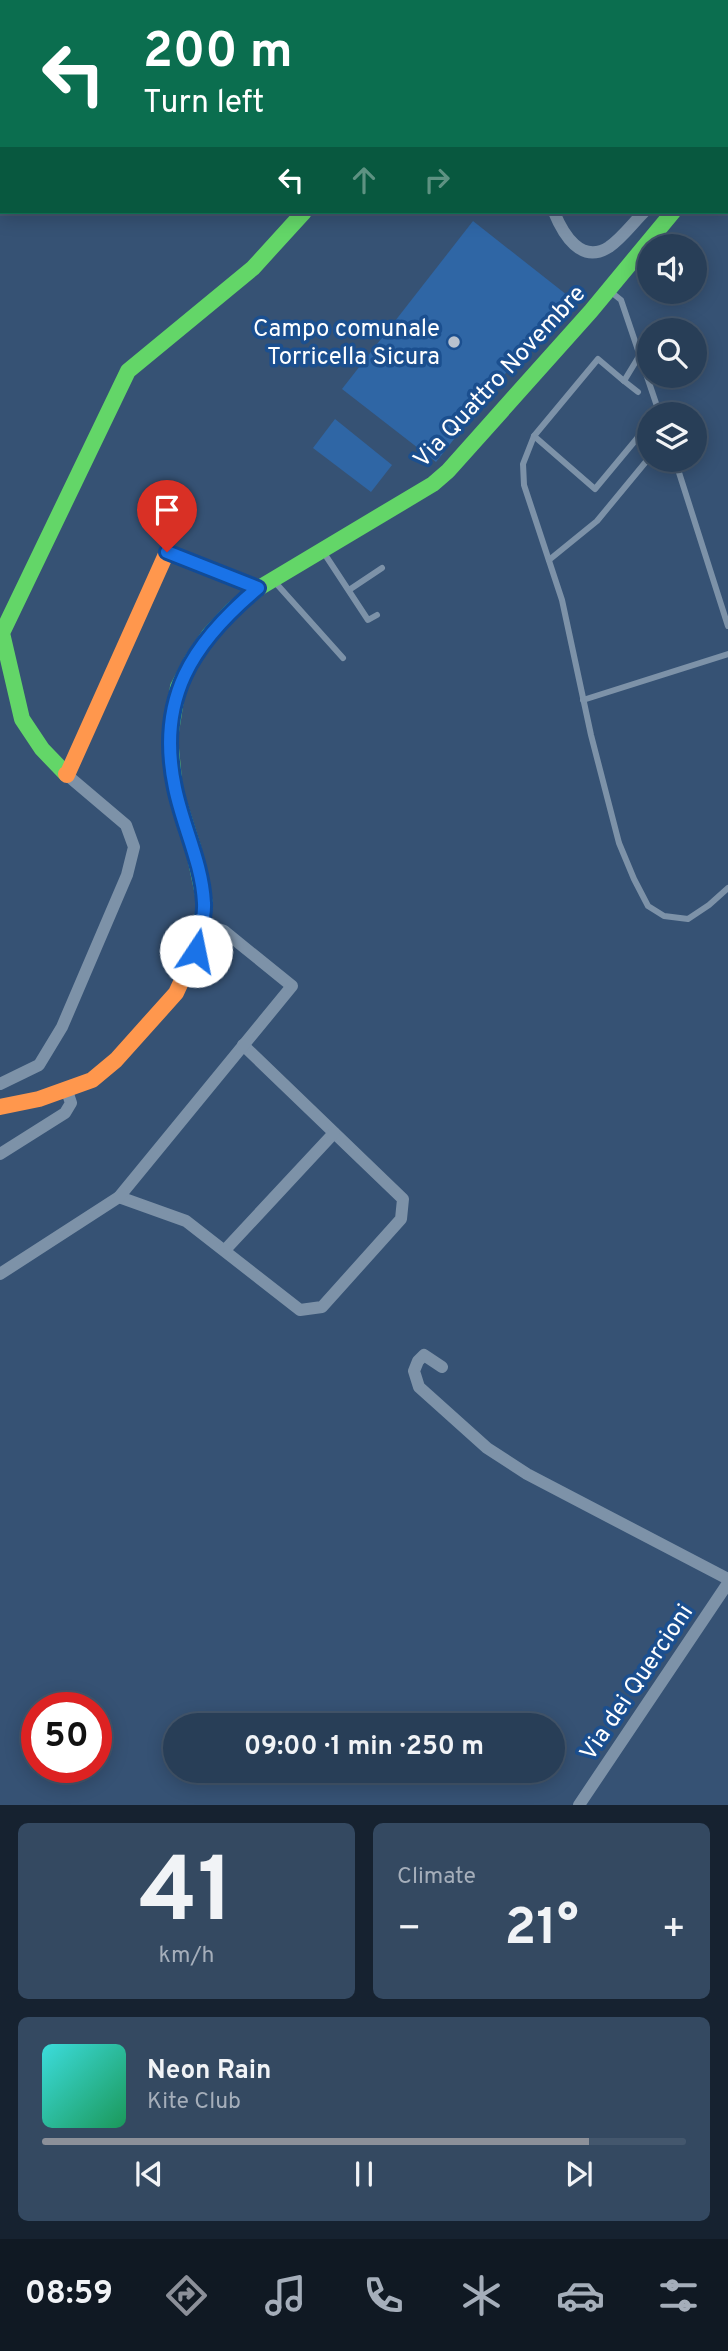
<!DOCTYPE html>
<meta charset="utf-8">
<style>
:root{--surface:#283e57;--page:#344961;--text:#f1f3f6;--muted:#a5aeba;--line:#44576d;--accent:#8c9099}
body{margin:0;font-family:Overpass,sans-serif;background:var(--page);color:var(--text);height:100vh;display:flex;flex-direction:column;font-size:26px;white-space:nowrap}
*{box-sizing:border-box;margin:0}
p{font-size:23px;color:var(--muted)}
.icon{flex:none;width:38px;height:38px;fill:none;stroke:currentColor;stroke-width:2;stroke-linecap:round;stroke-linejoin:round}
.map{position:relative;height:1805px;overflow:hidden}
.drawer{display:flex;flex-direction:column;gap:18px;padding:18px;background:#162230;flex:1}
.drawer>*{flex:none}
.hud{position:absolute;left:0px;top:0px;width:728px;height:214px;box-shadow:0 4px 18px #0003,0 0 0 2px var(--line);background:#0b6e4f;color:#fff;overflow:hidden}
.fabs{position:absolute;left:637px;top:234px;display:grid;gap:14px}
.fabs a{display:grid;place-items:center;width:70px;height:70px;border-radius:50%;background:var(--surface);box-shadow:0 4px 18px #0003,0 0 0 2px var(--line);font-size:35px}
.speed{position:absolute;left:21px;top:1692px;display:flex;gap:14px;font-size:35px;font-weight:700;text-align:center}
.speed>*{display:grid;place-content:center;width:91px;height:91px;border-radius:50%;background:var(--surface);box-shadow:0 4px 18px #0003,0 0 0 2px var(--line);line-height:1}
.speed .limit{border:10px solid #d22;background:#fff;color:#111}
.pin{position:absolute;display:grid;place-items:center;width:60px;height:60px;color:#fff;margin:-72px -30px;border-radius:50% 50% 50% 0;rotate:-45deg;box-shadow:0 0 7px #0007}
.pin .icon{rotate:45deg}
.me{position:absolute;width:77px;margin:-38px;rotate:11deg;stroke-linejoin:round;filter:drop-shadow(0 0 5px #0008)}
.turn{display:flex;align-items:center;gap:24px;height:147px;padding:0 28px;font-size:32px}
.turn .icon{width:91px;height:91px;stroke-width:2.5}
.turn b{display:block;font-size:49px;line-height:60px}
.lanes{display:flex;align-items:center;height:66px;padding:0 28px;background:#0003;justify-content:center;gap:35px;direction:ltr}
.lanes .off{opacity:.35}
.big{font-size:52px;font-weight:700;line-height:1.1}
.drawer .tile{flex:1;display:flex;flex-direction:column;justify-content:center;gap:10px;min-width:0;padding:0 24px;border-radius:10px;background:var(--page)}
.drawer .dial{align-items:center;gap:0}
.dial b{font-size:91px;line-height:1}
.song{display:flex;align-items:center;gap:21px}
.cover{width:84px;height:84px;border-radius:10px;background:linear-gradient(135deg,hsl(180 70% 55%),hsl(150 70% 35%))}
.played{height:7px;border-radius:4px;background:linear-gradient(90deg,var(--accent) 85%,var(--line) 85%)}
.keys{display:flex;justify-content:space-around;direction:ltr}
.heat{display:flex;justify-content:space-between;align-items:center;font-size:38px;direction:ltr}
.drawer .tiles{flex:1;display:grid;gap:18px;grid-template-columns:1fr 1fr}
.tile:last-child{grid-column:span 2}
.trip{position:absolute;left:163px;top:1713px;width:402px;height:70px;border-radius:35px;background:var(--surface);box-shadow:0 4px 18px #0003,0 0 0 2px var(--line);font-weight:700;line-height:70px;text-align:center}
.tab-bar{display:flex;height:112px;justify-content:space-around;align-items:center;background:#101923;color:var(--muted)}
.tab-bar .icon{width:49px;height:49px}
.tab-bar .current{color:var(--accent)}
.tab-bar b{font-size:32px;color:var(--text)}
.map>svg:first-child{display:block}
</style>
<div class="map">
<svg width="728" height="1805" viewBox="0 0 728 1805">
<rect width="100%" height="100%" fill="#365274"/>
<!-- green -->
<g fill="#2f66a5">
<polygon points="473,221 567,295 436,462 342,389"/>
<polygon points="335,419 392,465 371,492 313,448"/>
</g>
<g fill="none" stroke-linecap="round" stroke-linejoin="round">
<!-- lane -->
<g stroke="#7d92a8" stroke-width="6">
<polyline points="611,292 621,300 660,415"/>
<polyline points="641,353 624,381 598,359 534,436 523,464 524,485 562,600 591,735 619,843 634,879 648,906 664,916 688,919 709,905 728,888"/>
<polyline points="624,381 638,392"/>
<polyline points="534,436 595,489 649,424"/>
<polyline points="675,460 728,626"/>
<polyline points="324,553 368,620 377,615"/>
<polyline points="549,560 597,521 649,458"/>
<polyline points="274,581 343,658"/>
<polyline points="349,590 382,568"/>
<polyline points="583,700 728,654"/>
</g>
<!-- street -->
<g stroke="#7d92a8" stroke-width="12">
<polyline points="420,0 429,2"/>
<path d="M554 212C563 234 581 265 609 247 622 238 633 223 644 212"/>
<polyline points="0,1084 39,1065 62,1027 127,875 134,847 126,825 67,775"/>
<polyline points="0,1154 65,1113 71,1103 67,1091"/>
<polyline points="119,1197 186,1221 300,1310 322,1307 401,1219 403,1199 243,1045"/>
<polyline points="225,1250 334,1133"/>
<polyline points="0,1274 119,1197 292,986 224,931 201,923"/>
<polyline points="442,1367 424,1355 418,1361 414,1371 419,1387 487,1448 527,1474 728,1579"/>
<polyline points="579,1805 728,1583"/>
</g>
<!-- fast -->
<g stroke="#63d668" stroke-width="16">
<polyline points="726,184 728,184"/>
<polyline points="66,774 42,749 22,719 2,633 128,371 253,268 304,212"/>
<polyline points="195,952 205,904 193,847 175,790 170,738 178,687 192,660 209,635 232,610 259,588 433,484 448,471 591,311 673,212"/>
</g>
<!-- slow -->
<g stroke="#ff974d" stroke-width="16">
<polyline points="66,774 67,775 167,552 259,588"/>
<polyline points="0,1107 39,1099 92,1080 116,1060 176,993 195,952"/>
</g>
</g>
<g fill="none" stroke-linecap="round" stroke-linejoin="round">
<defs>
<path id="route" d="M167 552 258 588C192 643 156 699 175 788 183 827 202 863 204 903 205 918 199 936 196 951"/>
</defs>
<!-- route casing -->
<use href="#route" stroke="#114b97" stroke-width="18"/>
<!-- route -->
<use href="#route" stroke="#1a73e8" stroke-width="12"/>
</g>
<!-- markers -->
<circle fill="#b9c2ce" stroke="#1b4f8f" stroke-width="2.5" cx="454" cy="342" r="7"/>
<g text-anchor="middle" stroke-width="7" stroke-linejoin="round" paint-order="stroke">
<!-- poi labels -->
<g font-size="24" fill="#fff" stroke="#1b4f8f" text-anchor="end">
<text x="440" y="336">Campo comunale<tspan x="440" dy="28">Torricella Sicura</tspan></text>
</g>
<!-- street labels -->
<g font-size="24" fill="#fff" stroke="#1b4f8f">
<text transform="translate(499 376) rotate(-47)" y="8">Via Quattro Novembre</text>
<text transform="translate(636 1682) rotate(-56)" y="8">Via dei Quercioni</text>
</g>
</g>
</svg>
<div class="fabs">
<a><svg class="icon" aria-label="sound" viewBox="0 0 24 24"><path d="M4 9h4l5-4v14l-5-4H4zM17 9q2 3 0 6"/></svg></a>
<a><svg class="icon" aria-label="search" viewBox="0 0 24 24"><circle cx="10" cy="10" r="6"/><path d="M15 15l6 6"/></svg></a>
<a><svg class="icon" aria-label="layers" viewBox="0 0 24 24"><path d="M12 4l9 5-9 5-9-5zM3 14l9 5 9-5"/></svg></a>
</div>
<div class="speed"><div class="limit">50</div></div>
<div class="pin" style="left:167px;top:552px;background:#d93025"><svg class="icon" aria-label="arrive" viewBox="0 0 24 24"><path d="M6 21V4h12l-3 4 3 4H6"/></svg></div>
<svg class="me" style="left:196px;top:951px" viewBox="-20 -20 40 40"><circle r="19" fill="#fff"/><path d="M0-13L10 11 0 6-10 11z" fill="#1a73e8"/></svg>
<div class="trip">09:00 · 1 min · 250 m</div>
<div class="hud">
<div class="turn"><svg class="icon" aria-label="left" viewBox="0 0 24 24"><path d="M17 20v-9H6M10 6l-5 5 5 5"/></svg><div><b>200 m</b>Turn left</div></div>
<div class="lanes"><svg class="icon" aria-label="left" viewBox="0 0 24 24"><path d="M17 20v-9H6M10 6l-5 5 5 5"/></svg><svg class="icon off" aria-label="ahead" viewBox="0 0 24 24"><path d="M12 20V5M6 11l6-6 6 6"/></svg><svg class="icon off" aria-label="right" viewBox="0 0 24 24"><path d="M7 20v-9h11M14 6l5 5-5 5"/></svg></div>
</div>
</div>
<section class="drawer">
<div class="tiles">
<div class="tile dial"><b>41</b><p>km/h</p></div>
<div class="tile"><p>Climate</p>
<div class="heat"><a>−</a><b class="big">21°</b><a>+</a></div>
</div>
<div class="tile">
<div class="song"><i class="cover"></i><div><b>Neon Rain</b><p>Kite Club</p></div></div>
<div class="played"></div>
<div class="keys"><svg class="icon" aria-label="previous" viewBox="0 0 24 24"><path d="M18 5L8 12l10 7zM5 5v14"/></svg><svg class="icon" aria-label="pause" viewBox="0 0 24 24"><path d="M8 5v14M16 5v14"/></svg><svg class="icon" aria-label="next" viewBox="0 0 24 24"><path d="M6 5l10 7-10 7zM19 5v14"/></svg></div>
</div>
</div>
</section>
<nav class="tab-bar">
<b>08:59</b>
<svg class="icon current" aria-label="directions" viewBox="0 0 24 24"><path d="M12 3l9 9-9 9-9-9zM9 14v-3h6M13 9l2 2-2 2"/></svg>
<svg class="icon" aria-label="music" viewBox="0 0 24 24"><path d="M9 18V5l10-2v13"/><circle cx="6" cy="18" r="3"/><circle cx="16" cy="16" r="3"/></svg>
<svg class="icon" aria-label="phone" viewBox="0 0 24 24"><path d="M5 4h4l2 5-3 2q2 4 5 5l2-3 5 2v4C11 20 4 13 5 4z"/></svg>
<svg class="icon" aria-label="climate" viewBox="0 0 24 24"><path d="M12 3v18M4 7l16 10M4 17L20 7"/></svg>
<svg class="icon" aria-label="car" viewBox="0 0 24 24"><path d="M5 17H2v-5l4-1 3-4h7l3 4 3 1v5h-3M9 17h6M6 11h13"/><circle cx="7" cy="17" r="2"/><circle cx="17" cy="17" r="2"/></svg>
<svg class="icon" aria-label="filters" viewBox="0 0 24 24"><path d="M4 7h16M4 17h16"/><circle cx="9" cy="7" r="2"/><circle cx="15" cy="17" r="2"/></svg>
</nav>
